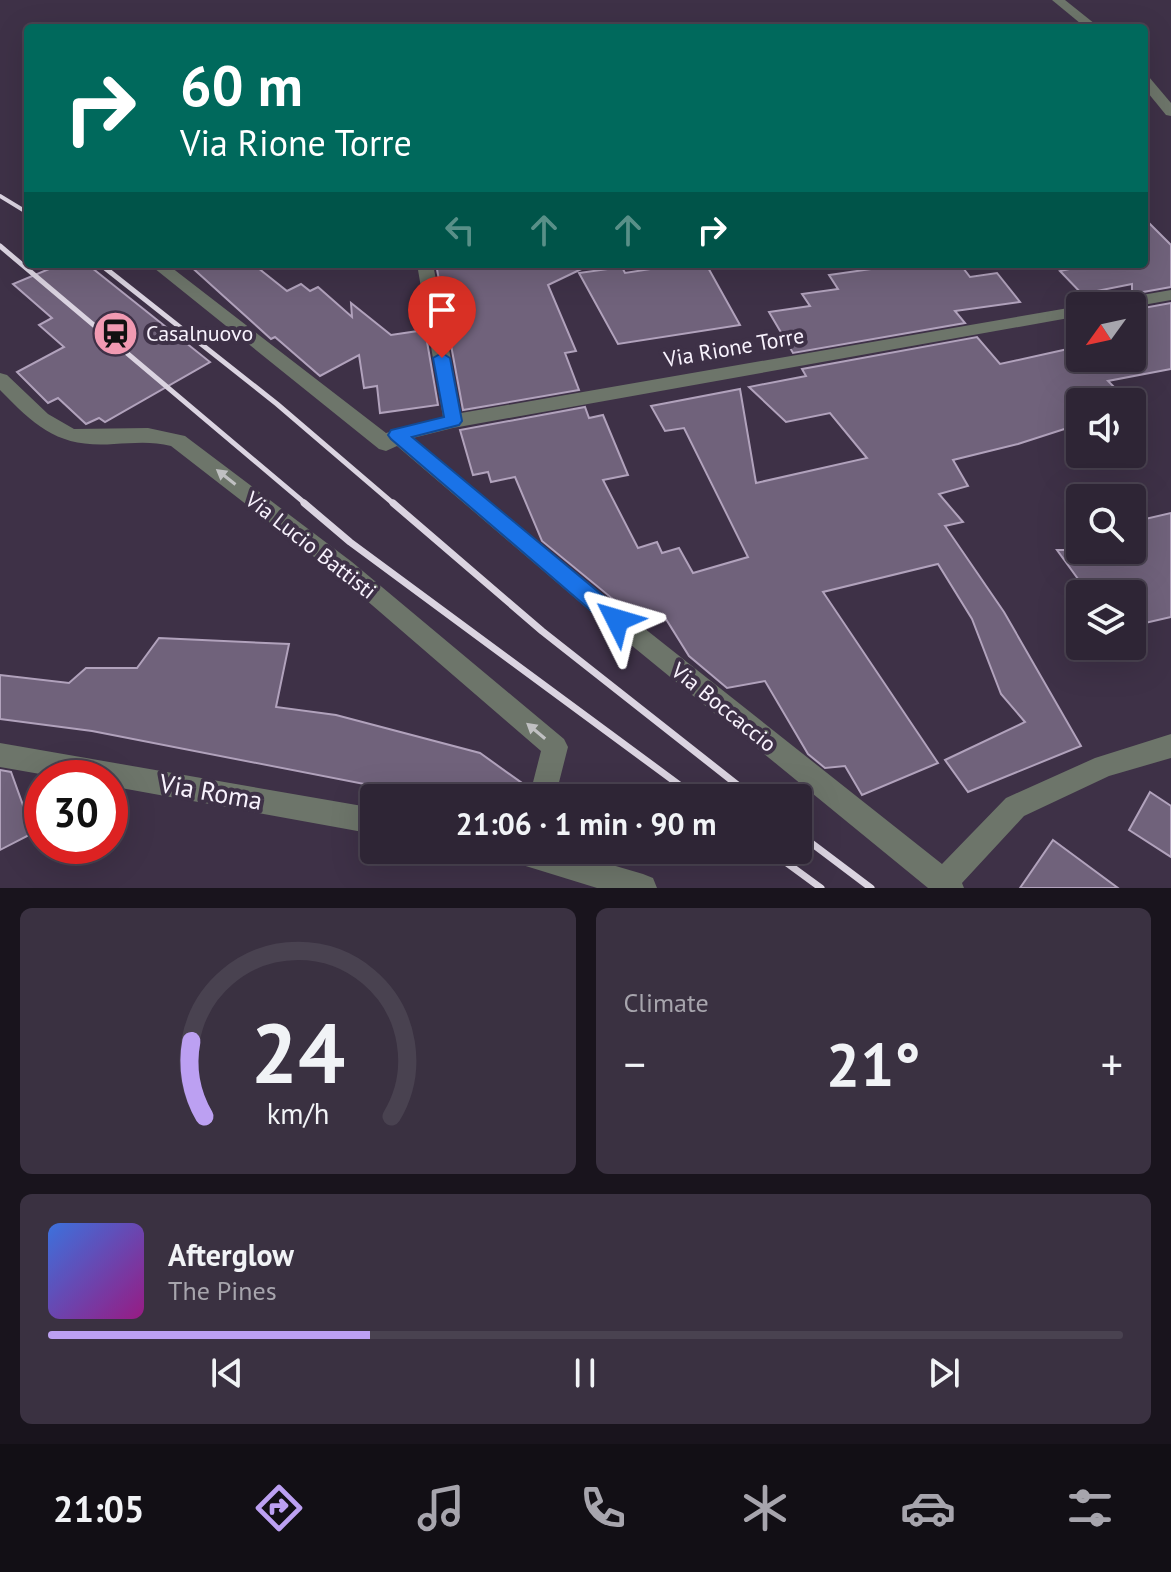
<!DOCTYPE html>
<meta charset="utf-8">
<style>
:root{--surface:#2e2535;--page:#3a3141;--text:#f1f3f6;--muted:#a7a5ad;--line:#494250;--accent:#bca0f2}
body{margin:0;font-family:"PT Sans",sans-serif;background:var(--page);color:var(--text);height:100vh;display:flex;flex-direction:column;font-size:30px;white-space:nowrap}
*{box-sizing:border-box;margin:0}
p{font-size:26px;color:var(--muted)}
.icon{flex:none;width:44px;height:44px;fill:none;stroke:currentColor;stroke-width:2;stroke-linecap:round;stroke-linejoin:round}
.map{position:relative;height:888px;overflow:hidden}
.drawer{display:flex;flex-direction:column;gap:20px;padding:20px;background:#19141d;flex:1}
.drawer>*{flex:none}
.banner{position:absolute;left:24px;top:24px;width:1124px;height:244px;border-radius:8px;box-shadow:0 8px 32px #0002,0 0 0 2px var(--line);background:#00695c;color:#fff;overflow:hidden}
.needle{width:52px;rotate:237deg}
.tools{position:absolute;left:1066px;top:292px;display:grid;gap:16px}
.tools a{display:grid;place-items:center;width:80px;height:80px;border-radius:8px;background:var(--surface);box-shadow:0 8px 32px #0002,0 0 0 2px var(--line);font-size:40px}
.speed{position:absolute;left:24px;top:760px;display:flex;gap:16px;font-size:40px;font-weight:700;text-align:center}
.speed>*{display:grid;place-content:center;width:104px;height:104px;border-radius:50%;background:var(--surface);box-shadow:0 8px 32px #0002,0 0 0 2px var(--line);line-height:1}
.speed .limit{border:12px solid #d22;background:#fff;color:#111}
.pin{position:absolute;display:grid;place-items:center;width:68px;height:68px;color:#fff;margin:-82px -34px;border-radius:50% 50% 50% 0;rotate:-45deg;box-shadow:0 0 8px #0007}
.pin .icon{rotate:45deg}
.me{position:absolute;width:88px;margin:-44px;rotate:310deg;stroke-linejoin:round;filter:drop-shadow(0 0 6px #0008)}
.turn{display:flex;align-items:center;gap:28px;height:168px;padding:0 24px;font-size:36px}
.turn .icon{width:104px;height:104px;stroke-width:2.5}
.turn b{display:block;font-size:56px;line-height:68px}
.lanes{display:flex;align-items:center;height:76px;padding:0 24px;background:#0003;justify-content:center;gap:40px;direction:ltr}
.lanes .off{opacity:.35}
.big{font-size:60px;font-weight:800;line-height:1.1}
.drawer .widget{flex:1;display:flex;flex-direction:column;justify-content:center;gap:12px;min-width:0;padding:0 28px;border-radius:12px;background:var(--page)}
.drawer .dial{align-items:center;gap:0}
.dial svg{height:208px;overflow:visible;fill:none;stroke:var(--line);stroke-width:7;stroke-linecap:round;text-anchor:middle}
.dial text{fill:var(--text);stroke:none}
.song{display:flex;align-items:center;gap:24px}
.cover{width:96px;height:96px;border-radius:12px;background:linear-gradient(135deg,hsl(220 70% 55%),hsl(310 70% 35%))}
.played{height:8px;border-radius:4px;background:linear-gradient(90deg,var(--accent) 30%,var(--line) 30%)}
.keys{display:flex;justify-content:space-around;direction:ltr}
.heat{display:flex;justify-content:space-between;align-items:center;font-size:44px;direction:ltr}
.drawer .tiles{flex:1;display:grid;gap:20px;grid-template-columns:1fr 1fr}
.widget:last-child{grid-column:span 2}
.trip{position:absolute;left:360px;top:784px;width:452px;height:80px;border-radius:8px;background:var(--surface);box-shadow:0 8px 32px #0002,0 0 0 2px var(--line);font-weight:800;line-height:80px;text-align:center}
.menu{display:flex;height:128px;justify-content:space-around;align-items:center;background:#120f15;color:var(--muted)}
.menu .icon{width:56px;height:56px}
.menu .on{color:var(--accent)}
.menu b{font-size:36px;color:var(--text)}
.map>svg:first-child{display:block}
</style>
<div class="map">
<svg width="1171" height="888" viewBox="0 0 1171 888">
<rect width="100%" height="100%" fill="#3e3147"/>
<!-- building -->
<g fill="#70627b" stroke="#b1a2bc" stroke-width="2">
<polygon points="1144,218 1171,245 1171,287 1132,294 1132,284 1082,294 1060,271 1093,264 1144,264"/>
<polygon points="61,264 87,264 210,362 105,422 99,418 86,424 58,398 48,403 17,372 64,347 39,325 52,318 13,284"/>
<polygon points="188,264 253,264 287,291 301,284 310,291 318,287 352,317 351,303 391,335 425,330 438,405 380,413 377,386 364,388 359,355 320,376 275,337 271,339"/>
<polygon points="436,264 592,264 548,285 576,351 565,353 579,390 463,410"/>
<polygon points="683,264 706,264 740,325 618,344 579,273 622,267 625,273"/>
<polygon points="906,264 960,264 970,277 997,273 1020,302 955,311 965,323 793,353 769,312 810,306 802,294 838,289 829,275"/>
<polygon points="1171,303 1171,369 1108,381 1129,402 1080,402 1080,424 1018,444 953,460 968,486 939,494 963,522 945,526 1004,612 1081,746 968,792 945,760 1025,722 1001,694 972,619 938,564 823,592 938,763 862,795 845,766 825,768 808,754 765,681 727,688 689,656 664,616 642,623 542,541 515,477 491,482 488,472 473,475 460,430 585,407 589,418 603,415 628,475 603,480 638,548 657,542 662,553 679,548 693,573 748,557 684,428 665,431 651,406 740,389 756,483 867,458 830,413 786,422 749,387 806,376 802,369 977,337 1000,364 1077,347 1080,358 1132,358 1132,310"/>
<polygon points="1171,513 1171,617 1132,626 1132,594 1089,594 1057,550 1132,550 1132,522"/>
<polygon points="159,638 289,644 276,707 336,715 480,753 529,788 526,798 470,798 458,795 436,798 92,731 0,719 0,675 69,683 86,668 137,668"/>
<polygon points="0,770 11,772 33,833 0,850"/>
<polygon points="1150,792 1171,806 1171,857 1129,830"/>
<polygon points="1053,840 1118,888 1020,888"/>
</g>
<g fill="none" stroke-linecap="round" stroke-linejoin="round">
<!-- minor -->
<g fill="#6d756a" fill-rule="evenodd">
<polygon points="1052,0 1065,0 1100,28 1086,28"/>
<polygon points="1144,76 1149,77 1171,103 1171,116 1166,115 1144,88"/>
<polygon points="149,264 167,264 386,433 443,417 417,264 433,264 461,413 1080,306 1082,306 1080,316 453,428 413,438 625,613 942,864 1006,798 1095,758 1171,734 1171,758 1109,776 1024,816 962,883 964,888 928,888 609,627 397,446 386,451 379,449"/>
<polygon points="1171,290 1171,300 1132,307 1098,306 1107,301"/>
<path d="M0 373 7 375 48 414 74 429 148 428 185 436 352 562 564 739 568 747 555 798H529L541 751 336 574 171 446C152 441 133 443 114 444 59 448 37 428 0 390Z"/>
<polygon points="0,743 374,808 374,834 110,786 110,778 63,778 0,767"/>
<polygon points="502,850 561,850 643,874 653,878 657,888 597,888 516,863 506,859"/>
</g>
<!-- rail-far2 -->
<polyline stroke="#dbd4e1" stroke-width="4" points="0,196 28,213"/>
<!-- rail-far1 -->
<g stroke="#dbd4e1" stroke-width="5">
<polyline points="0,246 307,505"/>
<polyline points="100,264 277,404 395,505"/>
</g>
<!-- rail -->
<g stroke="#dbd4e1" stroke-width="7">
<polyline points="304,503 350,542 697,798"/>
<polyline points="393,503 542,631 754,798"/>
<polyline points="798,833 871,888"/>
<polyline points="769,850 821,888"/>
</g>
</g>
<!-- one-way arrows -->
<defs><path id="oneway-solid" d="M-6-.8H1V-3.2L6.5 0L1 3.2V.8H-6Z" transform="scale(2)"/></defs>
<g fill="#c0c0c2">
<use href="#oneway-solid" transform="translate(226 477) rotate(-142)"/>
<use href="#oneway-solid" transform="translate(536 731) rotate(-140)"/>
</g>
<!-- route -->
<polygon fill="#1a73e8" stroke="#114b97" stroke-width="2" points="442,353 450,358 462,421 459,425 412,437 625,614 628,620 625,627 617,629 610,627 391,439 388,435 391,430 444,417 433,358"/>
<!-- icons -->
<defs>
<symbol id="station-disc" viewBox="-11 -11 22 22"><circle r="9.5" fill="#f19ab2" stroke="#3e3147"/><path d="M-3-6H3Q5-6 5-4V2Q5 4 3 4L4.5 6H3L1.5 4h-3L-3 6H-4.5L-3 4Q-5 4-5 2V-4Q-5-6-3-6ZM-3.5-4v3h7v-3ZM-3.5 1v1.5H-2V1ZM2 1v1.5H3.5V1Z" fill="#111"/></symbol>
</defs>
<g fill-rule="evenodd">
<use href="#station-disc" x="90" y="308" width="51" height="51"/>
</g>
<g text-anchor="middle" stroke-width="8" stroke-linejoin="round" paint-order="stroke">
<!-- poi labels -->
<g font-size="22" fill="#f8f2fd" stroke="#3e3147" text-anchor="start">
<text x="146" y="341">Casalnuovo</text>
</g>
<!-- street labels -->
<g font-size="22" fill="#f8f2fd" stroke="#3e3147">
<text transform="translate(734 347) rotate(-10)" y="8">Via Rione Torre</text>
<text transform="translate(311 545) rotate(38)" y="8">Via Lucio Battisti</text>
<text transform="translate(724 707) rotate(39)" y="8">Via Boccaccio</text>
</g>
<!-- near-street labels -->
<g font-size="26" fill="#f8f2fd" stroke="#3e3147">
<text transform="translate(211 792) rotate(10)" y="9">Via Roma</text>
</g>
</g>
</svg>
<div class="tools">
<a><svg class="needle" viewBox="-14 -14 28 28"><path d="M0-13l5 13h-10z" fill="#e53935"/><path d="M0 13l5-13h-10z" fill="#a7a5ad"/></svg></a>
<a><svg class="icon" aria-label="sound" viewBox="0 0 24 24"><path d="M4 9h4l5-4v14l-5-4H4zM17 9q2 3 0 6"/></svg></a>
<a><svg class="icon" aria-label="search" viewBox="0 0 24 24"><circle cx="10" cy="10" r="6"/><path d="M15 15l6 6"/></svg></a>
<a><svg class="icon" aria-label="layers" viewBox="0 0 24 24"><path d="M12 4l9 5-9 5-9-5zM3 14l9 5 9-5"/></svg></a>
</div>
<div class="speed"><div class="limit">30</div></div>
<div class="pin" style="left:442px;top:358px;background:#d93025"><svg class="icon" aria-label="arrive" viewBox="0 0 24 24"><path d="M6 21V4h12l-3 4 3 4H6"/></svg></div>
<svg class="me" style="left:617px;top:620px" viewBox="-20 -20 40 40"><path d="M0-17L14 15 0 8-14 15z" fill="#1a73e8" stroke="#fff" stroke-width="4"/></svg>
<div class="trip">21:06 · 1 min · 90 m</div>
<div class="banner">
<div class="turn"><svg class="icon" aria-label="right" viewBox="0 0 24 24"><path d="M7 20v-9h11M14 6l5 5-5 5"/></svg><div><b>60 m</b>Via Rione Torre</div></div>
<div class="lanes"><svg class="icon off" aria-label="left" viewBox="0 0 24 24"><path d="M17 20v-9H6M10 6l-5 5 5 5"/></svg><svg class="icon off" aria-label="ahead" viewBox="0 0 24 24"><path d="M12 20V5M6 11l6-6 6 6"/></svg><svg class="icon off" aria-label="ahead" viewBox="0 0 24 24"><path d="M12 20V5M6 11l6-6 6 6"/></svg><svg class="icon" aria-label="right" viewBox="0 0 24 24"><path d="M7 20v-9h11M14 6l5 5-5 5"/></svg></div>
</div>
</div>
<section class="drawer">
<div class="tiles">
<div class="widget dial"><svg viewBox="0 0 100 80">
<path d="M14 69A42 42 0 1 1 86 69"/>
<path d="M14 69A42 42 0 0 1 9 40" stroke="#bca0f2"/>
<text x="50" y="56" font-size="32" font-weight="700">24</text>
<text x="50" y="72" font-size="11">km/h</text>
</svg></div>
<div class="widget"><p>Climate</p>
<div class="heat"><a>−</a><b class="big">21°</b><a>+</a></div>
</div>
<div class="widget">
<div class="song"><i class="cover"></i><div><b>Afterglow</b><p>The Pines</p></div></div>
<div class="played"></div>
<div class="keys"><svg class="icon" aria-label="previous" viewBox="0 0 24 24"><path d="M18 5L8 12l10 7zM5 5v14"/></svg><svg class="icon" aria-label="pause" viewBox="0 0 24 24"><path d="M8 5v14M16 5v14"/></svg><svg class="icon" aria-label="next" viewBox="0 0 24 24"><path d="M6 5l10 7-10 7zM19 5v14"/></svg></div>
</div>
</div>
</section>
<nav class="menu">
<b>21:05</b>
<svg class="icon on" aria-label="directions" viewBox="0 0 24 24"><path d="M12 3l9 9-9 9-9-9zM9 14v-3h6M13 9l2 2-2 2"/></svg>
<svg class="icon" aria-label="music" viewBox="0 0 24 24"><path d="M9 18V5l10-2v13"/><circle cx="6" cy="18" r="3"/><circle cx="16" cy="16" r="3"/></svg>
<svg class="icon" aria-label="phone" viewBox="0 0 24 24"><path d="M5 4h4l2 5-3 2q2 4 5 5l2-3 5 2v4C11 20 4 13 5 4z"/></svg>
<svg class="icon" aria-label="climate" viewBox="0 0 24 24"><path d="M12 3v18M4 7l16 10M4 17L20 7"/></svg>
<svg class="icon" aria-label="car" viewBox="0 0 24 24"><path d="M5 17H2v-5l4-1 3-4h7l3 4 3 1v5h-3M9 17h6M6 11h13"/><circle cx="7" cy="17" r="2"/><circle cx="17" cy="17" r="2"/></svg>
<svg class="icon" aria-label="filters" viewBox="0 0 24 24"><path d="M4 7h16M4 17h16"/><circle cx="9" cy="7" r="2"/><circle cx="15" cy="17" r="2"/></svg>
</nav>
